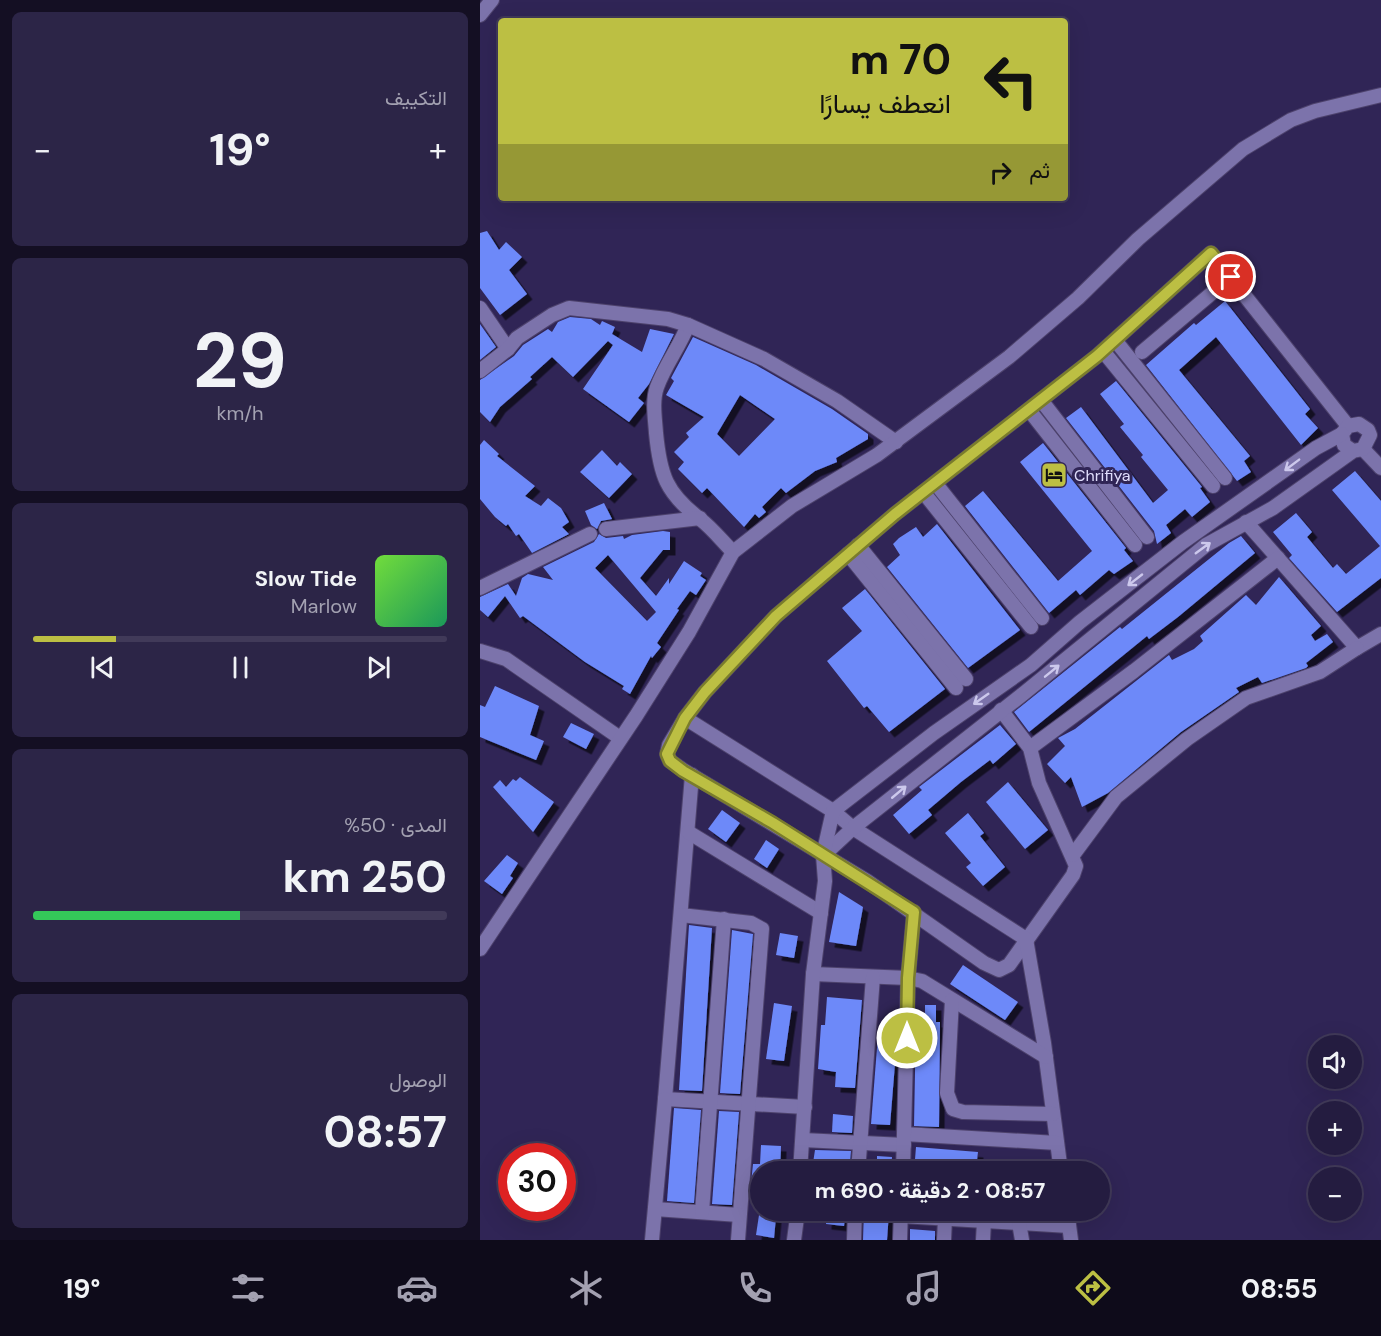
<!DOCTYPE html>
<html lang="ar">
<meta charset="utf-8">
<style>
:root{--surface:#241c40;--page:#2c2547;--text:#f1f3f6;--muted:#a3a1b1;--line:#413a59;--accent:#bcbf43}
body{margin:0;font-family:"DM Sans",Vazirmatn,sans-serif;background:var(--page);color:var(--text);direction:rtl;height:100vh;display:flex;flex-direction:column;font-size:22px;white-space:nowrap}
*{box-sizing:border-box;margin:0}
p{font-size:20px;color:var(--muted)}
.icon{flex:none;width:33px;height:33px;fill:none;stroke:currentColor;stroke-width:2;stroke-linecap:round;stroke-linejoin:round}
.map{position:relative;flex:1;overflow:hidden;direction:ltr}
.side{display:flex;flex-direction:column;gap:12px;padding:12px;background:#140f23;width:480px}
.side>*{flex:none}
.hud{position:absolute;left:18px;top:18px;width:570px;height:183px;border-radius:6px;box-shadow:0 6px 24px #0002,0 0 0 2px var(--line);direction:rtl;background:#bcbf43;color:#111;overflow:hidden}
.controls{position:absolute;left:828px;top:1035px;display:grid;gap:12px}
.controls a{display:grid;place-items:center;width:54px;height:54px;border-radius:50%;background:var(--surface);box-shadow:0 6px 24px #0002,0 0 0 2px var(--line);font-size:30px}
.speed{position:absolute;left:18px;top:1143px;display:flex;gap:12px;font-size:30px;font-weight:700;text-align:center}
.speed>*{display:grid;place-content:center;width:78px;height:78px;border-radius:50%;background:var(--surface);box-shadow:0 6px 24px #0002,0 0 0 2px var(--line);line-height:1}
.speed .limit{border:9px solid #d22;background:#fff;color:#111}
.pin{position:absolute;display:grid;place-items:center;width:51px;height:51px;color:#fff;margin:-26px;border:3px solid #fff;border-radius:50%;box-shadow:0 2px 6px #0007}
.me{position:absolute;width:66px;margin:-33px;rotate:0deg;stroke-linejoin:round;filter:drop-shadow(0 0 4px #0008)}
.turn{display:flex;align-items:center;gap:21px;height:126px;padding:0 18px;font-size:27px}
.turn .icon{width:78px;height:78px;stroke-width:2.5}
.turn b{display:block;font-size:42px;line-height:51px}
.then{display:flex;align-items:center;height:57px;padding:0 18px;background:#0003;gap:12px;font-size:22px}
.big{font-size:45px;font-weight:700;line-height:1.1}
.side .widget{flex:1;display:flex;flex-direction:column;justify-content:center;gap:9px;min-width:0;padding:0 21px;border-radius:9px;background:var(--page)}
.side .dial{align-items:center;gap:0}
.dial b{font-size:78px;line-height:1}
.song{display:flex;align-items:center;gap:18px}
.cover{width:72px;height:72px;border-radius:9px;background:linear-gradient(135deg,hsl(100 70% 55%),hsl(150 70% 35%))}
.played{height:6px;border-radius:3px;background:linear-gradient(90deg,var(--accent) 20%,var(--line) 20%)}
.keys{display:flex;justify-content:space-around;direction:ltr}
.heat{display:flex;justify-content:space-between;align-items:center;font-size:33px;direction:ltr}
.charge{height:9px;border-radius:4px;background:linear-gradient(90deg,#34c759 50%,var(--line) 0)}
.trip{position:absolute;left:270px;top:1161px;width:360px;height:60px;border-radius:30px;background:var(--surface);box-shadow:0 6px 24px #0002,0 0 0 2px var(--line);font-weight:700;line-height:60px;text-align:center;direction:rtl}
.dock{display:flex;height:96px;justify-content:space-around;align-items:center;background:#0e0b1a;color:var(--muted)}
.dock .icon{width:42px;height:42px}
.dock .selected{color:var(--accent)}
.dock b{font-size:27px;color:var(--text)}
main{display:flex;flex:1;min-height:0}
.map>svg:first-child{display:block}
</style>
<main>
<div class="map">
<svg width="901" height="1240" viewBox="0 0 901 1240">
<defs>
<filter id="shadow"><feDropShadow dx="5.5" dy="5.5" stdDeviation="0" flood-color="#0009"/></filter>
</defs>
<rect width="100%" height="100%" fill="#302556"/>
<!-- building -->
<g fill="#6d89f9" fill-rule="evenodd" filter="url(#shadow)">
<polygon points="7,231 19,250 26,242 42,257 29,270 47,294 20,315 0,288 0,233"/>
<polygon points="745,301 830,409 825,414 838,428 821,445 736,337 699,370 770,456 764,461 771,472 757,481 666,365 714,323 716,325"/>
<polygon points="90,317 111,319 120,325 122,321 135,327 132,334 162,352 170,329 194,334 169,384 158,398 164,403 149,422 103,389 133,345 128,341 93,377 72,357 50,377 52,379 20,407 10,422 0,412 0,380 34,356 43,345 68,329 72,332 78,322"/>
<polygon points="0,324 16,347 0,360"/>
<path d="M213 337 276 365 352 409 388 434V439L356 458 357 462 335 471 306 493 301 488 282 507 286 512 279 518 275 514 264 527 227 488 222 493 198 469 204 462 194 452 209 437 206 433 224 417 186 395 194 381 191 378ZM260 395 295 419 259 456 237 434Z"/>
<polygon points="636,381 722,487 720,488 730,502 712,517 705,509 686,525 691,533 677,544 674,531 586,418 601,407 673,503 688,490 661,457 663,455 640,427 644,424 620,394"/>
<polygon points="4,440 19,454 17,456 55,486 45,496 61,506 68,498 81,508 89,522 82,527 89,534 52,553 39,534 36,536 28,524 26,526 15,517 0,499 0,445"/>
<polygon points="563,443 646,548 644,550 653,561 634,574 629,570 600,595 596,590 569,613 485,506 503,491 578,581 612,551 540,462"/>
<polygon points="122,450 137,466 140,462 152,474 129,498 100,472"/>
<polygon points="875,471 901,501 901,578 857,612 809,558 812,555 793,532 816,513 832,532 827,537 853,568 857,564 866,574 900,546 852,490"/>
<polygon points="124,503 132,519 121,521 117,529 111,525 105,511"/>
<polygon points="457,524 540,630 488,668 407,567 420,555 413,544 419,538 436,527 443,537"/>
<path d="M183 531 190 532V550H183L160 578 176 596 189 578V584L204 561 222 573 220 576 226 580 216 595 210 591 197 609 199 610 177 643 181 647 172 658 171 656 150 694 142 689 144 686 105 662 43 616 40 618 25 596 8 617 0 610V597L28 584 36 596 42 578 48 574 73 580 63 567 114 542 119 534 126 538 143 536 144 539 152 535ZM128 555 176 612 167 621 115 568Z"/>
<polygon points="761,536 775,553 698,617 669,639 667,636 549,732 534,712 640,627 642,629 749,543"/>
<polygon points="799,577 841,626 831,635 835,641 847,634 853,642 826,663 828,666 826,668 782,683 778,677 756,688 759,692 701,732 628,793 602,807 591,777 585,783 567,764 585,746 578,738 595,729 689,655 692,660 714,649 723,641 720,636 766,595 776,605"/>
<polygon points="385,589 465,689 409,732 387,706 384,708 347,661 382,631 362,608"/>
<polygon points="15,686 59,706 50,735 64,741 56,760 0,737 0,705 5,707"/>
<polygon points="91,723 114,734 106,749 83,737"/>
<polygon points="520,725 536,744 513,764 510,760 481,782 448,810 452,815 429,834 413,815 442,790 439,787"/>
<polygon points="40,777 74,802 53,832 13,787 20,780 26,787 33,779 36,781"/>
<polygon points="528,782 568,830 545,849 506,802"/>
<polygon points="242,810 260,823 246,842 228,829"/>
<polygon points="488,813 504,833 500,836 525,867 503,886 486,867 491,863 465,833"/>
<polygon points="286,840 299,849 287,868 274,859"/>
<polygon points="27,855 38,863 30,876 33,878 22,894 4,881"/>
<polygon points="359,892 383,907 376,946 349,942"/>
<polygon points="209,925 232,928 222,1091 199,1090"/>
<polygon points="252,930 273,934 260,1094 240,1093"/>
<polygon points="300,933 318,936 314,958 296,955"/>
<polygon points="483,965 538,1002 525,1020 470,984"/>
<polygon points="347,997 382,1000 375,1088 355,1087 356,1072 338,1069 341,1025 345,1025"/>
<polygon points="294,1003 312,1006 304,1061 286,1059"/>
<polygon points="445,1005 456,1005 456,1022 460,1022 459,1127 434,1126 436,1017 445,1018"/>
<polygon points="398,1035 417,1039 410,1125 391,1124"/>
<polygon points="194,1108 221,1110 214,1203 187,1201"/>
<polygon points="239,1111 259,1112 252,1205 232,1204"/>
<polygon points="353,1114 373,1116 372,1133 352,1132"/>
<polygon points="281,1145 301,1146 300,1172 280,1172 280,1184 271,1183 273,1164 280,1164"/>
<polygon points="436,1147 498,1152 496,1168 480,1167 480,1172 434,1172"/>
<polygon points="335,1150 371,1151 369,1172 350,1172 351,1165 333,1163"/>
<polygon points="397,1156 412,1157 411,1172 387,1172 388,1162 397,1162"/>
<polygon points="347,1210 366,1210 364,1226 346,1224"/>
<polygon points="384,1210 409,1212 407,1240 383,1240"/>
<polygon points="279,1215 296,1217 294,1238 276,1235"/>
<polygon points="430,1229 455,1231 455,1240 430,1240"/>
</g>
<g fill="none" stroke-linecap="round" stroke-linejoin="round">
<defs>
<g id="minor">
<polyline points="0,15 12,0"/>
<polyline points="0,308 28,349"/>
<path d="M208 325C200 346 185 365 177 387 172 401 175 418 176 433 180 475 186 493 220 519 232 528 242 541 253 552"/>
<polyline points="635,340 745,478"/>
<polyline points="623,351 733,486"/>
<polyline points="662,352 751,277"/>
<polyline points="0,371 28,349 37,338 72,315 89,308 188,319 208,325 284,359 357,401 416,442"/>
<polyline points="561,400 667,537"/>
<polyline points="549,410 655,545"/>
<polyline points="883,449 901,468"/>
<polyline points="456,484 562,618"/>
<polyline points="444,493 551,627"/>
<polyline points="766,522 877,648 901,634"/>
<polyline points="126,529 220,518"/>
<polyline points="378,545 486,679"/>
<polyline points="368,554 476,688"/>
<polyline points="0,588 110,534"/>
<polyline points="0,651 26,659 140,738"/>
<polyline points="521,710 550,748 559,783 596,866 593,875 529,965 519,970 504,963 387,881 203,770 190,761 187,754 189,745 205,718 225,692 296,616 415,514 617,356 731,253 868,426"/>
<polyline points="205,718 353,811 373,828 546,939 564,1043 581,1172"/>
<polyline points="550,748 654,671 798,558"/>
<polyline points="212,775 185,1099 325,1107"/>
<polyline points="208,832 341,913"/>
<polyline points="344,855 373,828 543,694 726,545 793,508 873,451 883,449 890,435 888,430 879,424 868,426 862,434 864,445 873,451"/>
<polyline points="593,855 636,797 707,739 766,698 840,672 877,648"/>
<polyline points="201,915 271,923 282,929 258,1240"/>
<polyline points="0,949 156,716 209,632 253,552 312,506 397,455 529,357 598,298 658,239 763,149 811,120 835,111 901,95"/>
<polyline points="333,974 428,978 442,981 566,1057"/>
<polyline points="472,1000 467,1093 473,1109 483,1112 573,1114"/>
<polyline points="424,1134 577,1143"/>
<polyline points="323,1140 424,1145"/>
<polyline points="320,1172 333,974 345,881 343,855 353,811 454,733 551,665 600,622 703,542 836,448 862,434"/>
<polyline points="378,1172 393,977"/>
<polyline points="423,1172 428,978 434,912"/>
<polyline points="175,1209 259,1215"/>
<polyline points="587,1210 591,1240"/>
<polyline points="222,1212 244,919"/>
<polyline points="421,1216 589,1226"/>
<polyline points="539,1223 542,1240"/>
<polyline points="172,1240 185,1099"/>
<polyline points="314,1240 318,1210"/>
<polyline points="374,1240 375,1210"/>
<polyline points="420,1240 421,1210"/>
<polyline points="464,1240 465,1219"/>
<polyline points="503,1240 504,1221"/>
</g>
</defs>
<!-- minor casing -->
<use href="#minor" stroke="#4d426c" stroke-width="16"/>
<!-- minor -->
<use href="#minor" stroke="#7c73ab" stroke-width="14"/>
</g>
<!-- one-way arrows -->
<defs><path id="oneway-shaft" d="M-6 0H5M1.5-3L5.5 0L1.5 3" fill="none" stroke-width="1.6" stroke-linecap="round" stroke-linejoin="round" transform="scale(1.5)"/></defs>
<g stroke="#ccc8ec">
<use href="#oneway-shaft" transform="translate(812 465) rotate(143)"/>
<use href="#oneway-shaft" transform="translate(723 548) rotate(-36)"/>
<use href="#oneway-shaft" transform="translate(655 580) rotate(142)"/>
<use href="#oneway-shaft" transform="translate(572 671) rotate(-39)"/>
<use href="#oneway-shaft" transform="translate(501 699) rotate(145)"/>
<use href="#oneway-shaft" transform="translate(419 792) rotate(-40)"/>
</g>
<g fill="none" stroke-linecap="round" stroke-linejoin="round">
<defs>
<polyline id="route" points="427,1038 428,978 434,912 293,823 203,771 190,761 187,754 205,718 225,692 296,616 415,514 617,356 731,253 751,277"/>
</defs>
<!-- route casing -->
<use href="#route" stroke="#7a7c2c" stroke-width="15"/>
<!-- route -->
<use href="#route" stroke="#bcbf43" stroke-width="10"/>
</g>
<!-- icons -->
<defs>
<symbol id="hotel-square" viewBox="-11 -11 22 22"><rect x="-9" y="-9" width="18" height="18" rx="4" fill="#bcbf43" stroke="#302556"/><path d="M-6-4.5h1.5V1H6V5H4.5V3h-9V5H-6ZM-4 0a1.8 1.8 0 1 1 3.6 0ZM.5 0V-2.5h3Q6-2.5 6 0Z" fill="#111"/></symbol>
</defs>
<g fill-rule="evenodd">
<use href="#hotel-square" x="559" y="460" width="30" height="30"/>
</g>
<g text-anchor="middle" stroke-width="6" stroke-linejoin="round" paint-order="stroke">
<!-- poi labels -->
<g font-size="16" fill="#e0ddfc" stroke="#302556" text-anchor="start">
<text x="594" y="481">Chrifiya</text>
</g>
</g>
</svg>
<div class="controls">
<a><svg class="icon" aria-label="sound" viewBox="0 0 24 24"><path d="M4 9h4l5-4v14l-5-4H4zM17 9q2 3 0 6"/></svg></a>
<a>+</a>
<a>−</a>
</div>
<div class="speed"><div class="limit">30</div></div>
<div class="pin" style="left:751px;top:277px;background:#d93025"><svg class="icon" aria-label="arrive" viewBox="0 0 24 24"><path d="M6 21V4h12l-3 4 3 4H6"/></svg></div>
<svg class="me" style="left:427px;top:1038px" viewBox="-20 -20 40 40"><circle r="17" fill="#bcbf43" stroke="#fff" stroke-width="3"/><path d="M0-11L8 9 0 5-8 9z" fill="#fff"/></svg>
<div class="trip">08:57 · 2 دقيقة · 690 m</div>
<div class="hud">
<div class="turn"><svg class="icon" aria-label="left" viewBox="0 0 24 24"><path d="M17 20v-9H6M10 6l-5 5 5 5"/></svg><div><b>70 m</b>انعطف يسارًا</div></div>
<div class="then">ثم<svg class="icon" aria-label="right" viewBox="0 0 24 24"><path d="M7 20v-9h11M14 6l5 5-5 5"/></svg></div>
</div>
</div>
<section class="side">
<div class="widget"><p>التكييف</p>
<div class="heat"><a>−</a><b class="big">19°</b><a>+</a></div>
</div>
<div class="widget dial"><b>29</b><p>km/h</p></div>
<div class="widget">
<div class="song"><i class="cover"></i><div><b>Slow Tide</b><p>Marlow</p></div></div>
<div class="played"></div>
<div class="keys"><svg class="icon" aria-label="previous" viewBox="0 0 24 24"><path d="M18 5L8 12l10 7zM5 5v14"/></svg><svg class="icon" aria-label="pause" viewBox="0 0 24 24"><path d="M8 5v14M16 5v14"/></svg><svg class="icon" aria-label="next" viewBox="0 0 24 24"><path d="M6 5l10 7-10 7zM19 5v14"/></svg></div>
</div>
<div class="widget"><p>المدى · 50%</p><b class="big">250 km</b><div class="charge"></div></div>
<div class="widget"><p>الوصول</p><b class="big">08:57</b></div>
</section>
</main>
<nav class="dock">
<b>08:55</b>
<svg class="icon selected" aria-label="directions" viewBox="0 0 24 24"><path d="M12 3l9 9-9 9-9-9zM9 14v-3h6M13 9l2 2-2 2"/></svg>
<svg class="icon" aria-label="music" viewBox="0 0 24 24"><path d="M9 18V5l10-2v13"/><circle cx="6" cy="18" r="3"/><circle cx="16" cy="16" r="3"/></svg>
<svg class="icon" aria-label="phone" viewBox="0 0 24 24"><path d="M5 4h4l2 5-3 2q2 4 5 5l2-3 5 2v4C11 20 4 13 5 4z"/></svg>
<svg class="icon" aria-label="climate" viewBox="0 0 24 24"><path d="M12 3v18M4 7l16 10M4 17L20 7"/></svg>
<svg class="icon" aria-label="car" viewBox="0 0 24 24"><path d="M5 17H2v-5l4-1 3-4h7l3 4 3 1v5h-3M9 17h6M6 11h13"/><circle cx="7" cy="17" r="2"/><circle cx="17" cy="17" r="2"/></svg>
<svg class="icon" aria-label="filters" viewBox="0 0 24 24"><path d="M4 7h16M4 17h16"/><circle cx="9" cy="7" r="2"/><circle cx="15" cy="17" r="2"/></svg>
<b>19°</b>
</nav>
